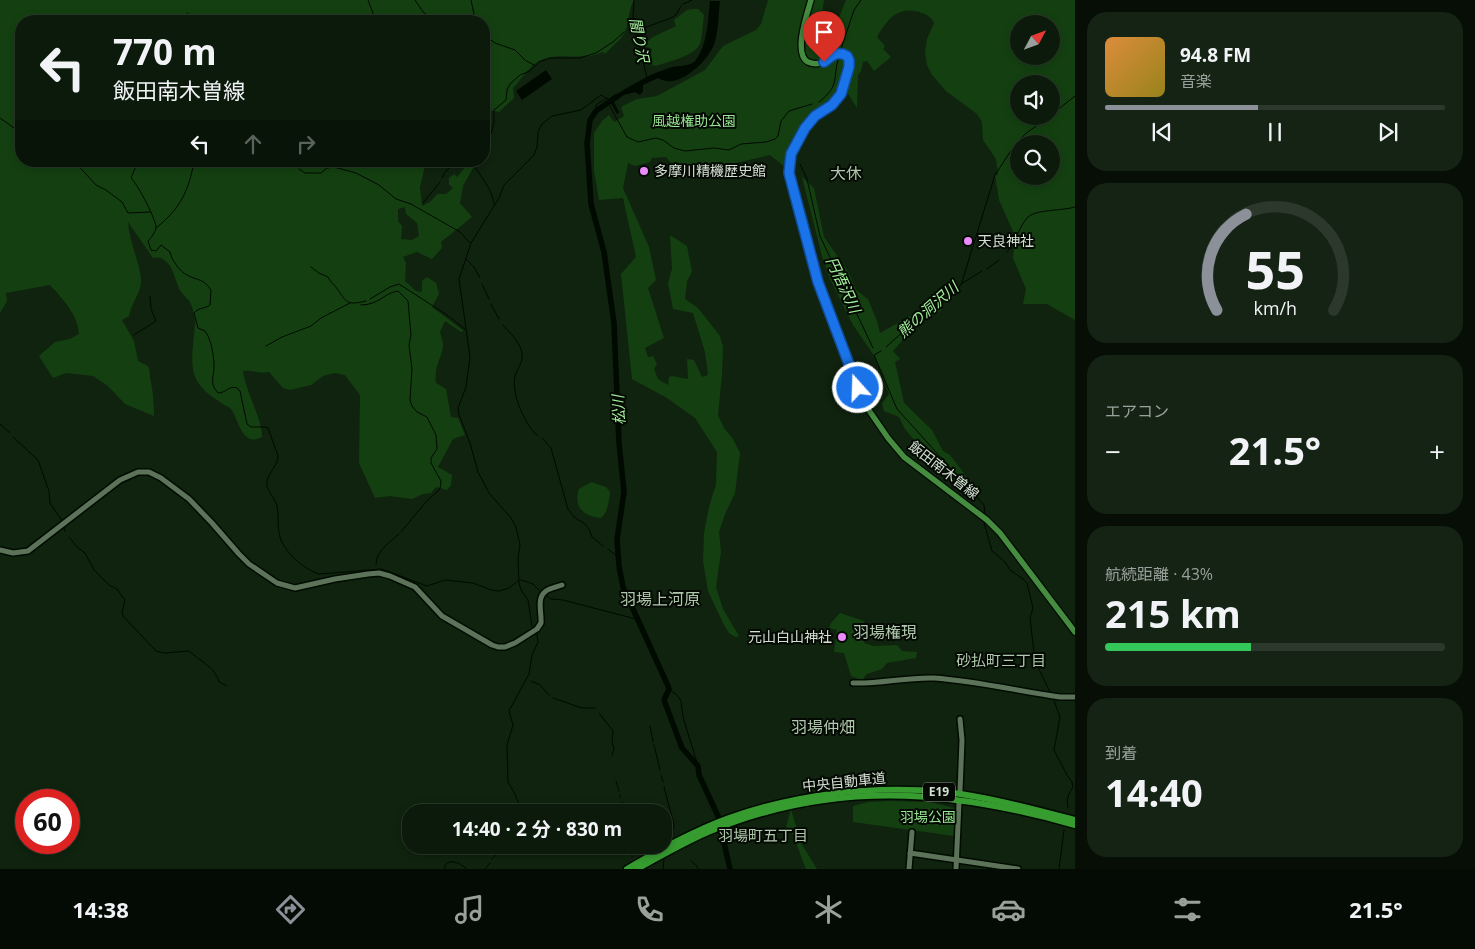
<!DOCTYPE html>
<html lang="ja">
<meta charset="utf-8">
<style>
:root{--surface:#0b1a0a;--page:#142313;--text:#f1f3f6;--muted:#9aa19c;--line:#2b382b;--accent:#8c9099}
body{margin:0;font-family:"Open Sans","Noto Sans JP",sans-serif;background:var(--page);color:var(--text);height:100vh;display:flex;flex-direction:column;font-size:19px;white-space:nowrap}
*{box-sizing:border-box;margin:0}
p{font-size:16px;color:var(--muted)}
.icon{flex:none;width:28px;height:28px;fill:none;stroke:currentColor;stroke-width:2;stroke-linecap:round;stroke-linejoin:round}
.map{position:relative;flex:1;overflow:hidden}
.drawer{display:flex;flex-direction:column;gap:12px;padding:12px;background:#060e06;width:400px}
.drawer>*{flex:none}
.hud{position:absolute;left:15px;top:15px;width:475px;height:152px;border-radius:20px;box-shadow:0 2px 8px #0003,0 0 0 1px var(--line);background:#0b1a0a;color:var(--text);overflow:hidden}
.needle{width:32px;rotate:49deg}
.tools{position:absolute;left:1010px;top:15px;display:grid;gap:10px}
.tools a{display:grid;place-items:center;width:50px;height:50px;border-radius:50%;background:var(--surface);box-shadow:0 2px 8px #0003,0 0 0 1px var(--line);font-size:25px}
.speed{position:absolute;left:15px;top:789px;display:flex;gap:10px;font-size:25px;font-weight:700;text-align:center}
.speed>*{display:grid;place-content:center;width:65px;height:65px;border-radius:50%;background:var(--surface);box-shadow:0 2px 8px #0003,0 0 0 1px var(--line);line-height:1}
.speed .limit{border:8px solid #d22;background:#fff;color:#111}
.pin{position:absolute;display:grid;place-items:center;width:42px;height:42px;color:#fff;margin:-51px -21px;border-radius:50% 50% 50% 0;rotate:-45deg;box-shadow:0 0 5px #0007}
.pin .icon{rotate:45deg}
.me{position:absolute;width:55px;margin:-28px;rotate:340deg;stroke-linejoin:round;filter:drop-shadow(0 0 4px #0008)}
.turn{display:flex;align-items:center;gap:18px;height:105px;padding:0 15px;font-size:22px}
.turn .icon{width:65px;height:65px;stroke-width:2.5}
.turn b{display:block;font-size:35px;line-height:42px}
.lanes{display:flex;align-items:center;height:48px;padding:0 15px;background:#0003;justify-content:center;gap:25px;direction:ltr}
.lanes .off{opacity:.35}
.big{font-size:38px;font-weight:700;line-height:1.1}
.drawer .card{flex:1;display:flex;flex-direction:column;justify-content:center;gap:8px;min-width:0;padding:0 18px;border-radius:20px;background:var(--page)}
.drawer .dial{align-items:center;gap:0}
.dial svg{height:130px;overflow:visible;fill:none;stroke:var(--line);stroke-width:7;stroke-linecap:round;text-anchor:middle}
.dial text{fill:var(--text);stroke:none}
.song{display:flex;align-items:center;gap:15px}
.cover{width:60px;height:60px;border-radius:8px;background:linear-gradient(135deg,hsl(30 70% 55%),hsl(50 70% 35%))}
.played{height:5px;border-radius:2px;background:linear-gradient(90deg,var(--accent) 45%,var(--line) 45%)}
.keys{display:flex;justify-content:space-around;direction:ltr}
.heat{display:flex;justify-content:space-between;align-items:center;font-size:28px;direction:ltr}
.charge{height:8px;border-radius:4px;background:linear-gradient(90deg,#34c759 43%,var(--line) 0)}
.trip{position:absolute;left:402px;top:804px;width:270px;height:50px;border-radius:20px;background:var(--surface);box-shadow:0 2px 8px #0003,0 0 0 1px var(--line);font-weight:700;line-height:50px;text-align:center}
.tabs{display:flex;height:80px;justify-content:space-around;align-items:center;background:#040a04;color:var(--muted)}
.tabs .icon{width:35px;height:35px}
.tabs .active{color:var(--accent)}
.tabs b{font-size:22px;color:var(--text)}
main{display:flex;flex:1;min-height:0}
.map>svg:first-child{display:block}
</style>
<main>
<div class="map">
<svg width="1075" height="869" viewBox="0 0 1075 869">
<rect width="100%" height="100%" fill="#0f230e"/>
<!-- green -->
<g fill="#144011" fill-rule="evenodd">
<path d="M0 0H634C627 12 630 26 622 37 617 43 610 48 605 54L603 52C582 62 560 51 541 60 529 65 522 79 513 88L514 98 499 112 484 109V21H21V161H426L420 187 422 206 430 202 437 194H446L453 188 449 184V178L454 174 457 177 470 161 473 168 463 186 460 203 472 217 441 242 442 248 432 259 417 252 403 257 406 263 405 281 416 291 422 292V281L427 277 436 283 439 294 432 307 464 331 461 332 445 321 440 332C441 335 442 340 443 343 444 355 433 366 436 383L446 389 451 417 458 418 465 435 453 439 438 467 452 475 451 485 447 490 436 487 431 493 423 494 412 499 390 496 375 498 359 463 360 395 345 375 335 373 323 376 311 385 290 390 283 388 269 372C258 374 254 370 243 371 246 393 262 418 262 437 241 448 239 418 230 408 228 406 225 406 223 404 212 397 198 388 194 374 190 358 194 341 195 324 195 319 193 307 190 302 188 299 184 296 182 293 175 284 175 267 164 260 161 257 157 258 153 258L128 222C129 241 139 260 141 279 142 292 131 303 129 316L122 320 134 341 138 361 148 366C151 372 149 376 151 382 153 393 154 404 154 416L125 404 108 386 93 376 66 373 53 378 39 356 55 342 70 339 79 334C78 315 63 299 50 285L6 293 7 301 0 313ZM405 207 406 214 417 223 419 236 412 240 401 239 402 226 398 221V209Z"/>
<path d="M768 0H824L818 43 827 48 846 0H1075V320L1047 304H1023L1026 289 1013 258 1015 236 999 200 995 175H998L996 159 983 140 982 122 977 114 946 91 932 75 927 65 925 53 927 39 934 23C932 18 928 15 922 13 899 5 888 18 877 37L885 46 883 49 891 57 874 71 867 61 863 62 861 71 858 75 857 108 848 94 839 89 834 99 812 114 789 149 788 167H785L770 155 710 169 680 174 666 157 652 158 650 162 635 166 628 163 623 188 649 247 656 280 648 288 664 338 645 348 648 357 653 356 657 364 654 369 658 379 668 385 669 377 672 376 688 379 687 359 694 360 702 377 708 375 705 352 693 313 673 309 668 283 672 269 670 235 687 246 692 272 687 281 685 299 698 308 720 336 723 347 722 374 718 415 724 428 733 439 740 453 735 493 725 514 719 532 721 552 716 587 723 609 739 636 735 637 729 633 723 623 708 591 703 561 704 533 709 507 716 484 717 452 695 418 667 398 632 379 621 274 636 257 623 198 599 200 594 171V133L602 121 609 115 614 122 624 116 621 107 637 99 657 96 705 70 723 46 756 30 761 24ZM1019 24H1051V56H1019ZM1019 84H1051V116H1019ZM1019 144H1051V176H1019Z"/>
<path d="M694 9H698L704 15C703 22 702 38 700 44 693 57 669 61 656 66L652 65 650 61 652 49 648 47H643L651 38 676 26 674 20 687 10Z"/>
<polygon points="802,177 814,188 824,237 849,273 856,290 868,299 877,321 880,333 933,303 942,310 915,326 893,351 900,359 895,362 904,403 932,430 943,451 950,455 963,472 975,491 968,493 929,466 921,448 905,429 899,417 884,411 882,403 889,394 875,357 853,325 830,279 822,256"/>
<path d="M591 482 606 487 610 492C609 501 608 512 601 518 584 516 573 508 579 489Z"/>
<polygon points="840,613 864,621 864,643 874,646 897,645 902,651 917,652 916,658 887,663 882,669 867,674 862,680 851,676 844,653 834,652 837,630 829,628 831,623"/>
<polygon points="890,801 929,802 954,808 956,810 954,836 853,822 853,806 868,802"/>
<polygon points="791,809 801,843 817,869 806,869 796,843 799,841 786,827"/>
</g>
<!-- water -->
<g fill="#000a00">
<path d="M710 1H720C718 15 719 34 713 47 706 61 688 79 672 81 667 82 662 80 658 78L643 85V91L640 95 635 92 624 95 614 102 619 112 617 114 609 100 614 96C631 85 650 74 669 68 678 65 689 67 695 61 708 45 708 19 710 1Z"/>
<polygon points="546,70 552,79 522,100 516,91"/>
</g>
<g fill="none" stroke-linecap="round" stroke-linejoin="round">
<!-- stream -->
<g stroke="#000a00" stroke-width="1">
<polyline points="368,0 376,21"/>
<polyline points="415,0 423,12 436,21"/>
<polyline points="634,0 633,17 647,78"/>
<polyline points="683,4 692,0"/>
<polyline points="187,13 196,21"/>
<polyline points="469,21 474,14 471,0"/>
<polyline points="644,28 671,18 676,15 681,6"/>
<polyline points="638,29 643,28"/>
<polyline points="484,35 495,43 515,50 525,60 534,65"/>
<polyline points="840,52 854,10 861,0"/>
<path d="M819 102C841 85 832 78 839 56"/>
<polyline points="608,103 627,137 638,142 656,138 663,140 674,148 685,151 714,148 729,150 741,144 766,142 775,139 778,136 781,121 789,111 812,104"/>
<polyline points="596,111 596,105 607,98"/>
<polyline points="1051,115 1075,96"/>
<polyline points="0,118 21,133"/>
<polyline points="484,142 490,137 494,123 494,110 506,100 507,90 510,84 520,75 530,71 539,62 550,58 579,58 596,53 613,42 624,32"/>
<polyline points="74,161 96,185 106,190 122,202 128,213 150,212"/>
<path d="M138 161 131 178C137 183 157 221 156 228 155 233 151 238 148 241L151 250 156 251 161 245 170 252C171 259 180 272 187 275 198 281 203 278 211 290L210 305C205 309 199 307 194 313L198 328 205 331C211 338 214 356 214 366 214 378 209 383 218 393 226 393 229 385 237 388L240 391 247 424 251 427H265L268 428 278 456C278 465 269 472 267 481 265 489 275 498 277 506 279 516 277 527 280 537 285 553 304 569 319 574L382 569 427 586 445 580 473 583 491 590 499 591 509 588 519 580"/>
<path d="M472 161C480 178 491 185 494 204"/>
<polyline points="800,164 807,179 820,236 873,348"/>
<polyline points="299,169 305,173 321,173 327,168 334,167 356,173 379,185 396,199 411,204 460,232 470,243"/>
<polyline points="442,178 445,172 457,161"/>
<polyline points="423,203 440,182"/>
<path d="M156 228C180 209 189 191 194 161"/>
<path d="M1007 252C1016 242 1019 226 1028 217 1037 209 1063 211 1075 207"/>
<polyline points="466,259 474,267 480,278"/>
<path d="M311 267 319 273 328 277C330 282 335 285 338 290 347 304 349 305 366 301"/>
<polyline points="987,269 999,260"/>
<polyline points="482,284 489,299"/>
<polyline points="961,284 982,271"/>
<polyline points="370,299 390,287 399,284 447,315 466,330"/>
<polyline points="491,304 499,319"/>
<path d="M361 305C379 305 384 293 398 291L408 301 411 335 409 345 412 369 410 400 412 406 417 412 427 417 436 435 437 449 431 458V463L441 481 440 489 426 502 401 532"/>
<path d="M503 325C510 333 521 343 522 354 524 361 517 369 515 376 511 393 525 426 538 436"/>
<polyline points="134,335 156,321 151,309 150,296"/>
<polyline points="266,346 282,337 311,326 321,318 350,303"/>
<polyline points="886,347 919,318 945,299 961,285 995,175 1010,152 1025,134 1050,116"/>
<polyline points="881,351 874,355 897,409 984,505 985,514"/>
<polyline points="0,424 10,433"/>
<polyline points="13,437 38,460 49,491 50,503 63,522"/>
<polyline points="542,438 551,448 568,509 574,517 585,524 589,529 592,537 603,546"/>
<polyline points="984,523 992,551 1005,562 1010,570 1023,579 1027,583 1033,608 1030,618 1035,661 1051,694"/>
<polyline points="64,528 65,531"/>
<path d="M69 537 77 547 85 553 94 570 109 585 117 589 125 600 122 613 123 616 156 651 164 653 189 651C199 660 216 668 219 682L227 686"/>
<polyline points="608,549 618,557"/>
<path d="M376 564C376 551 390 542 399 534"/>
<polyline points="521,580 533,584 542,593"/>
<polyline points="546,595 551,599 563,600 636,619"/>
<polyline points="532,626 528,600 521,590 519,583 518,558 520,545 516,527 511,518 489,493 478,472 470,443 459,415 458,408 466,387 470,357 459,279 471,243 499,198 504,185 534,155 537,147 538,132 542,124 552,116 581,110 601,95 610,100"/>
<polyline points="531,681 540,685 550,696"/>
<polyline points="669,689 677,695 681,701 683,717 698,766"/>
<polyline points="553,698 582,708 595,708"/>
<path d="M1053 698 1060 717 1054 750 1067 775 1072 782 1073 787C1068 795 1066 799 1068 808"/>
<polyline points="599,713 613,731 612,742 614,749 612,755"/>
<polyline points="650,726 653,742"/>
<polyline points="654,745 660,770"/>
<polyline points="661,775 663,782"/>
<polyline points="616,781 619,791"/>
<polyline points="664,787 674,825 673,830"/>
<polyline points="620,795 620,797"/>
<polyline points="622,802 626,812"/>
<polyline points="522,812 515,794 508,782 507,745 513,725 509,711 529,674 532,655 538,642 537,634"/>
<polyline points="666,841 670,830"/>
<polyline points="631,845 632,857"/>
<polyline points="492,859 500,850 512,845"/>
<polyline points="691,861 697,866 698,869"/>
<path d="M445 869V865C452 858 461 864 467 869"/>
<polyline points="485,869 490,863"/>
<polyline points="663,869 664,858"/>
<polyline points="1059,869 1064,830"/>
</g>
<!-- river -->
<polyline stroke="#000a00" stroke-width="5.5" points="616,97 596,111 590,120 587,143 591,204 604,252 614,323 619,443 624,492 617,540 619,566 623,587 668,686 669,689 664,700 682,748 698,766 699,775 718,816 730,869"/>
<defs>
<g id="secondary">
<path d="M0 550 13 553 28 551 120 480 138 472H149L161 478 189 499 212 523 239 554 249 564 277 583 295 588 335 579 368 574 379 573 390 576 415 587 442 616 492 645 498 647H505L515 643 537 629 541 623C542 613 536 598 546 591 550 588 557 587 562 585"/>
<path d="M853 683C881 684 906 677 934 678 976 681 1018 691 1060 697H1075"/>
<polyline points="960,719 962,740 960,791"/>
<polyline points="910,853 1018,869"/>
<polyline points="909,869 912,832"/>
<polyline points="956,869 959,803"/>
</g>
<path id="primary" d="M811 0C807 14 793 54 808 62 813 64 819 64 823 62 833 57 836 49 847 56 850 62 849 68 847 74 844 86 841 97 832 105 825 110 816 114 811 121 797 137 791 153 789 173L818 282 866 406 888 438 904 457 987 520 1000 533 1075 632"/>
<g id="highway">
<path d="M627 869C660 850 693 831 729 818 797 794 872 785 945 792 989 797 1033 809 1075 820"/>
<path d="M637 869C660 856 683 843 708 832 832 780 948 789 1075 825"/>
</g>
</defs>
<!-- secondary casing -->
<use href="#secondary" stroke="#000c00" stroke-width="8"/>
<!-- primary casing -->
<use href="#primary" stroke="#000c00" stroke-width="8"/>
<!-- highway casing -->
<use href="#highway" stroke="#000c00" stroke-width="9"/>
<!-- secondary -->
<use href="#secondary" stroke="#5c7259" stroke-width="5"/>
<!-- primary -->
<use href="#primary" stroke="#458b40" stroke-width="5.5"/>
<!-- highway -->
<use href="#highway" stroke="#369c30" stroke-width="6"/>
</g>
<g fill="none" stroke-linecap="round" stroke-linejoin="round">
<defs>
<path id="route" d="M824 62C832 56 837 50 847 56L849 60V67L841 94 832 105 815 116 805 128 791 154 789 173 818 282 858 388"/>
</defs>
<!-- route casing -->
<use href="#route" stroke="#114b97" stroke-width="12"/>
<!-- route -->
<use href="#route" stroke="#1a73e8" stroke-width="9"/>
</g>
<!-- markers -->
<g fill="#ec8cfa" stroke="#040a03" stroke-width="2">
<circle cx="644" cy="171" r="5"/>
<circle cx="968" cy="241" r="5"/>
<circle cx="842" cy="637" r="5"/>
</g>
<g text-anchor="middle" stroke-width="4" stroke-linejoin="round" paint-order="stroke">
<!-- shield labels -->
<rect fill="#040a03" stroke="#95a094" stroke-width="1" x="923" y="782.5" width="32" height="19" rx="4"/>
<g font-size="12" font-weight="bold" fill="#d3e0d2">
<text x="939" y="796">E19</text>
</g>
<!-- park labels -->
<g font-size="14" fill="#98e691" stroke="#040a03">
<text x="694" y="126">風越権助公園</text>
<text x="928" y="822">羽場公園</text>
</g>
<!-- poi labels -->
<g font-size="14" fill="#d3e0d2" stroke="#040a03" text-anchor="start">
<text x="654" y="176">多摩川精機歴史館</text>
<text x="978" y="246">天良神社</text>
<text x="832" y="642" text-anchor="end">元山白山神社</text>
</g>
<!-- street labels -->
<g font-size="14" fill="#d3e0d2" stroke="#040a03">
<text transform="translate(944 470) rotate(38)" y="5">飯田南木曽線</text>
<text transform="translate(844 782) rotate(-6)" y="5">中央自動車道</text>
</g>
<!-- water labels -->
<g font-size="15" font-style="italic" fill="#a4f19c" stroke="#040a03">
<text transform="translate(639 40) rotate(79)" y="5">闇り沢</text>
<text transform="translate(843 285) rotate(65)" y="5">円悟沢川</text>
<text transform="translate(928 310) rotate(-41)" y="5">熊の洞沢川</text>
<text transform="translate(619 410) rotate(-93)" y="5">松川</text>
</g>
<!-- neighbourhood labels -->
<g font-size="15" fill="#afc8ac" stroke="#040a03">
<text x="1001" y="666">砂払町三丁目</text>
<text x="763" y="841">羽場町五丁目</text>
</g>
<!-- quarter labels -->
<g font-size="16" fill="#afc8ac" stroke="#040a03">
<text x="846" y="179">大休</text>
<text x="660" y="605">羽場上河原</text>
<text x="885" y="638">羽場権現</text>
<text x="823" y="733">羽場仲畑</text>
</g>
</g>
</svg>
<div class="tools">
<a><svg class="needle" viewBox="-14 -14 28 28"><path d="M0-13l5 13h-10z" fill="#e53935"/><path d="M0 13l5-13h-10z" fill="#9aa19c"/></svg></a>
<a><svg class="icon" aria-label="sound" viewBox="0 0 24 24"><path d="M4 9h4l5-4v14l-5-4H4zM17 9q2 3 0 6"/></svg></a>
<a><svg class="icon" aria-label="search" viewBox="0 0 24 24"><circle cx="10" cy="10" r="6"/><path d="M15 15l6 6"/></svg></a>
</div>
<div class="speed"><div class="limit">60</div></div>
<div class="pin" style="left:824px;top:62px;background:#d93025"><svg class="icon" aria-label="arrive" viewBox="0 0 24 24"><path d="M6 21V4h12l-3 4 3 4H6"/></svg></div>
<svg class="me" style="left:858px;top:388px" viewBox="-20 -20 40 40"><circle r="17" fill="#1a73e8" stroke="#fff" stroke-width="3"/><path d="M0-11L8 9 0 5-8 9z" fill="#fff"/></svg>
<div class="trip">14:40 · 2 分 · 830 m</div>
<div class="hud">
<div class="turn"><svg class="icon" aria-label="left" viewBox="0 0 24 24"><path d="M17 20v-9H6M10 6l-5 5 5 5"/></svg><div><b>770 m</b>飯田南木曽線</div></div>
<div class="lanes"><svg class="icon" aria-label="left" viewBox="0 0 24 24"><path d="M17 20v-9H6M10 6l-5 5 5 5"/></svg><svg class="icon off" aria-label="ahead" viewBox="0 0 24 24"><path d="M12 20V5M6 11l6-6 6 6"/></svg><svg class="icon off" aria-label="right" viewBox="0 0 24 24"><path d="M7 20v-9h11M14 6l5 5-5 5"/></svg></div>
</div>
</div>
<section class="drawer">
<div class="card">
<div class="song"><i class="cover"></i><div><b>94.8 FM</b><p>音楽</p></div></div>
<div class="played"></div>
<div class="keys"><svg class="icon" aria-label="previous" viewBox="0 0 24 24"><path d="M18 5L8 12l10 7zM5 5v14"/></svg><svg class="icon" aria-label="pause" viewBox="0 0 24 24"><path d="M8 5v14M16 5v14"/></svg><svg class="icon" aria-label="next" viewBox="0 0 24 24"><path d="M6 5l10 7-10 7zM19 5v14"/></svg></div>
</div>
<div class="card dial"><svg viewBox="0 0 100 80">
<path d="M14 69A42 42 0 1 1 86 69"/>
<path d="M14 69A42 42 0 0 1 32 10" stroke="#8c9099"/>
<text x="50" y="56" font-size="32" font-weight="700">55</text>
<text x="50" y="72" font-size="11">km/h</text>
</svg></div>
<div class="card"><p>エアコン</p>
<div class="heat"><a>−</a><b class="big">21.5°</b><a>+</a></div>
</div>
<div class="card"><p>航続距離 · 43%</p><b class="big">215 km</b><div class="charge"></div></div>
<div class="card"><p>到着</p><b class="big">14:40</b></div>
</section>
</main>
<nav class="tabs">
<b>14:38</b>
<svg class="icon active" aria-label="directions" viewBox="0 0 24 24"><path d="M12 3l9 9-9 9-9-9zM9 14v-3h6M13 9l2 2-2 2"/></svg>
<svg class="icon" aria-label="music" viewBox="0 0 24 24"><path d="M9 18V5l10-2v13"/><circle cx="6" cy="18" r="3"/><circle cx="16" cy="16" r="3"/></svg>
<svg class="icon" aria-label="phone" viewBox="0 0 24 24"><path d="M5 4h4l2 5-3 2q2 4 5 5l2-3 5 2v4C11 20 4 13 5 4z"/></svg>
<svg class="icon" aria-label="climate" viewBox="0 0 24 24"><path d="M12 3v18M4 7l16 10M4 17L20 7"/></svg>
<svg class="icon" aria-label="car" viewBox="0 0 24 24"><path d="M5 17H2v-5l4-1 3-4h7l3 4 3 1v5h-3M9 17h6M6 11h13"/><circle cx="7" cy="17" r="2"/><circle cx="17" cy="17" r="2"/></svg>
<svg class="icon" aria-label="filters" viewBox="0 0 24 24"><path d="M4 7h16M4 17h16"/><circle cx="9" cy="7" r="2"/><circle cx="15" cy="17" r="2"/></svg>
<b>21.5°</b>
</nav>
